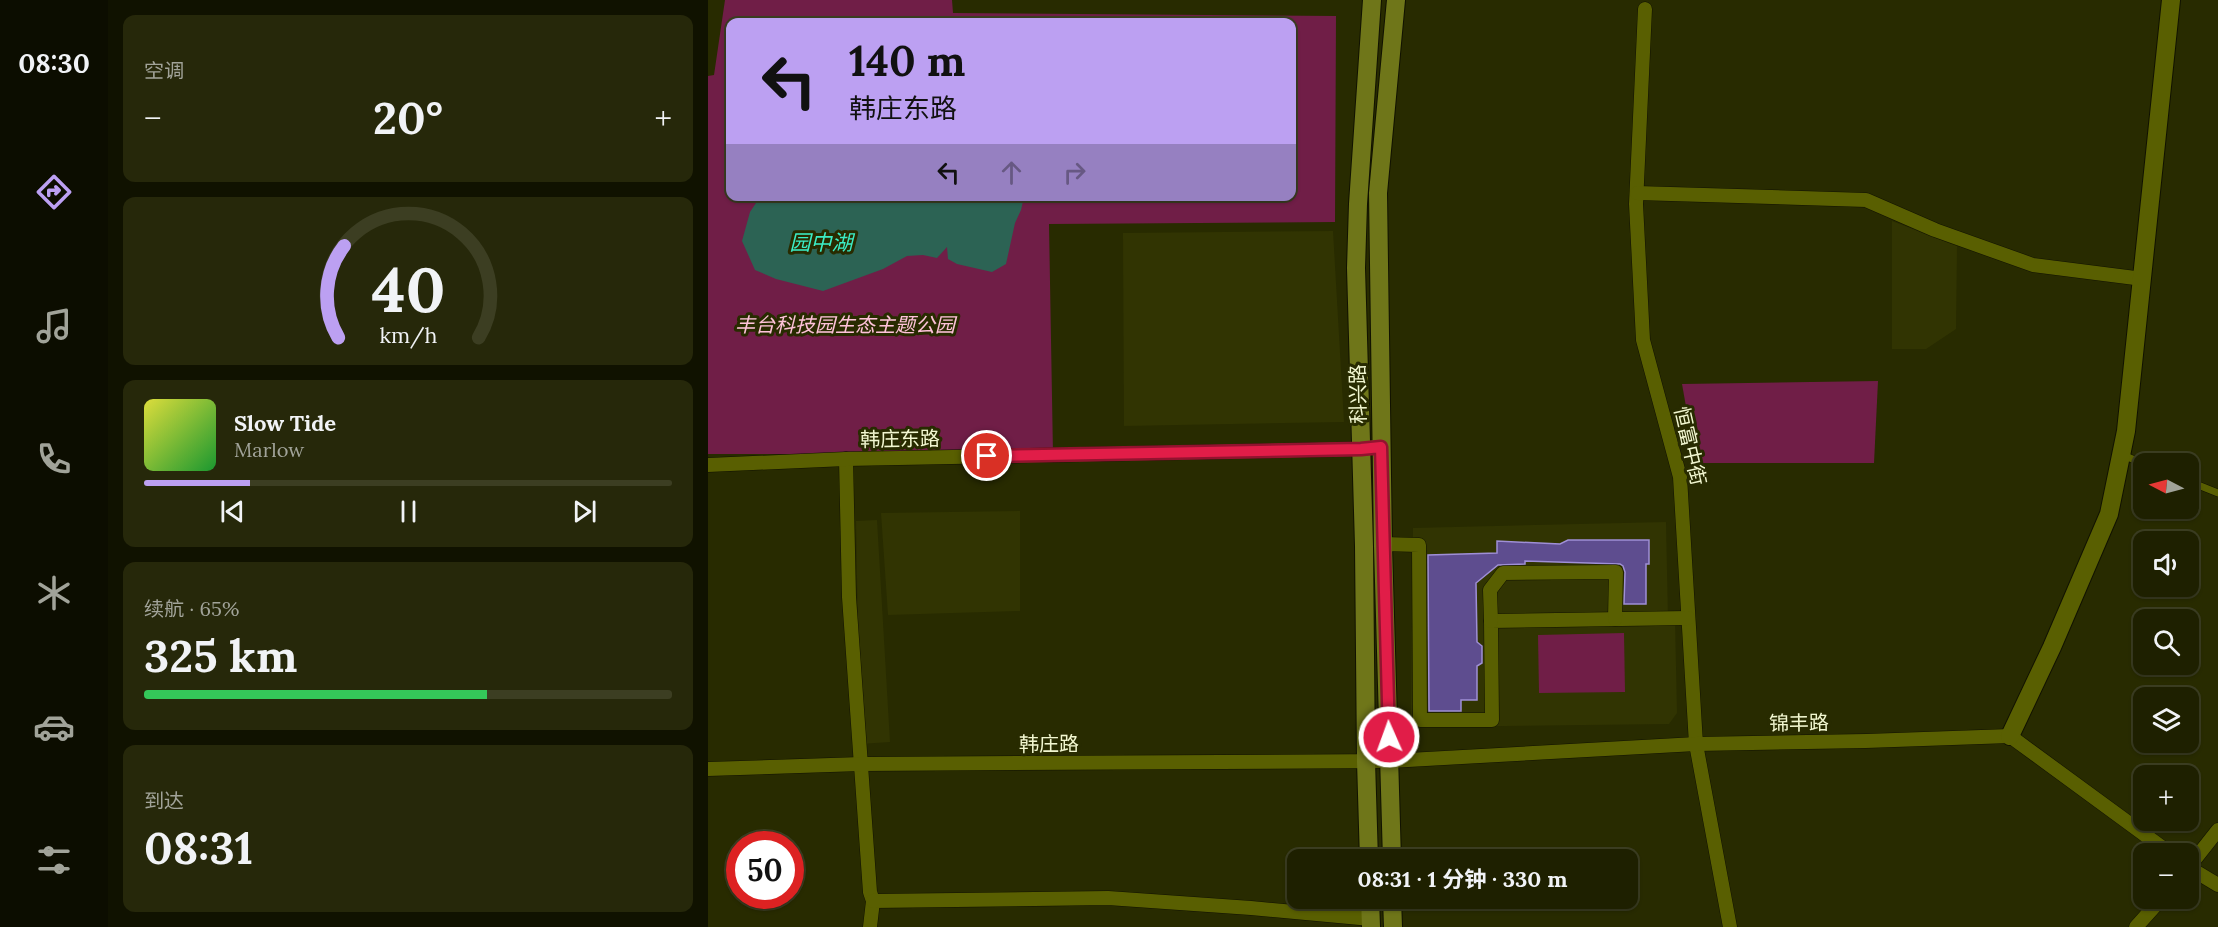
<!DOCTYPE html>
<html lang="zh">
<meta charset="utf-8">
<style>
:root{--surface:#1e2000;--page:#26280a;--text:#f1f3f6;--muted:#a1a399;--line:#3c3e22;--accent:#bca0f2}
body{margin:0;font-family:Lora,"Noto Sans SC",serif;background:var(--page);color:var(--text);height:100vh;display:flex;flex-direction:column;font-size:22px;white-space:nowrap}
*{box-sizing:border-box;margin:0}
p{font-size:20px;color:var(--muted)}
.icon{flex:none;width:33px;height:33px;fill:none;stroke:currentColor;stroke-width:2;stroke-linecap:round;stroke-linejoin:round}
.map{position:relative;flex:1;overflow:hidden}
.details{display:flex;flex-direction:column;gap:15px;padding:15px;background:#101200;width:600px}
.details>*{flex:none}
.guide{position:absolute;left:18px;top:18px;width:570px;height:183px;border-radius:12px;box-shadow:0 2px 4px #0004,0 0 0 2px var(--line);background:#bca0f2;color:#111;overflow:hidden}
.needle{width:39px;rotate:276deg}
.controls{position:absolute;left:1425px;top:453px;display:grid;gap:12px}
.controls a{display:grid;place-items:center;width:66px;height:66px;border-radius:12px;background:var(--surface);box-shadow:0 2px 4px #0004,0 0 0 2px var(--line);font-size:30px}
.speed{position:absolute;left:18px;top:831px;display:flex;gap:12px;font-size:30px;font-weight:700;text-align:center}
.speed>*{display:grid;place-content:center;width:78px;height:78px;border-radius:50%;background:var(--surface);box-shadow:0 2px 4px #0004,0 0 0 2px var(--line);line-height:1}
.speed .limit{border:9px solid #d22;background:#fff;color:#111}
.pin{position:absolute;display:grid;place-items:center;width:51px;height:51px;color:#fff;margin:-26px;border:3px solid #fff;border-radius:50%;box-shadow:0 2px 6px #0007}
.me{position:absolute;width:66px;margin:-33px;rotate:358deg;stroke-linejoin:round;filter:drop-shadow(0 0 4px #0008)}
.turn{display:flex;align-items:center;gap:21px;height:126px;padding:0 24px;font-size:27px}
.turn .icon{width:78px;height:78px;stroke-width:2.5}
.turn b{display:block;font-size:42px;line-height:51px}
.lanes{display:flex;align-items:center;height:57px;padding:0 24px;background:#0003;justify-content:center;gap:30px;direction:ltr}
.lanes .off{opacity:.35}
.big{font-size:45px;font-weight:700;line-height:1.1}
.details .tile{flex:1;display:flex;flex-direction:column;justify-content:center;gap:9px;min-width:0;padding:0 21px;border-radius:12px;background:var(--page)}
.details .dial{align-items:center;gap:0}
.dial svg{height:156px;overflow:visible;fill:none;stroke:var(--line);stroke-width:7;stroke-linecap:round;text-anchor:middle}
.dial text{fill:var(--text);stroke:none}
.song{display:flex;align-items:center;gap:18px}
.cover{width:72px;height:72px;border-radius:9px;background:linear-gradient(135deg,hsl(60 70% 55%),hsl(130 70% 35%))}
.played{height:6px;border-radius:3px;background:linear-gradient(90deg,var(--accent) 20%,var(--line) 20%)}
.keys{display:flex;justify-content:space-around;direction:ltr}
.heat{display:flex;justify-content:space-between;align-items:center;font-size:33px;direction:ltr}
.charge{height:9px;border-radius:4px;background:linear-gradient(90deg,#34c759 65%,var(--line) 0)}
.trip{position:absolute;left:579px;top:849px;width:351px;height:60px;border-radius:12px;background:var(--surface);box-shadow:0 2px 4px #0004,0 0 0 2px var(--line);font-weight:700;line-height:60px;text-align:center}
main{display:flex;flex:1;min-height:0}
.dock{display:flex;flex-direction:column;width:108px;justify-content:space-around;align-items:center;background:#0c0d00;color:var(--muted)}
.dock .icon{width:42px;height:42px}
.dock .selected{color:var(--accent)}
.dock b{font-size:27px;color:var(--text)}
.map>svg:first-child{display:block}
</style>
<main>
<nav class="dock">
<b>08:30</b>
<svg class="icon selected" aria-label="directions" viewBox="0 0 24 24"><path d="M12 3l9 9-9 9-9-9zM9 14v-3h6M13 9l2 2-2 2"/></svg>
<svg class="icon" aria-label="music" viewBox="0 0 24 24"><path d="M9 18V5l10-2v13"/><circle cx="6" cy="18" r="3"/><circle cx="16" cy="16" r="3"/></svg>
<svg class="icon" aria-label="phone" viewBox="0 0 24 24"><path d="M5 4h4l2 5-3 2q2 4 5 5l2-3 5 2v4C11 20 4 13 5 4z"/></svg>
<svg class="icon" aria-label="climate" viewBox="0 0 24 24"><path d="M12 3v18M4 7l16 10M4 17L20 7"/></svg>
<svg class="icon" aria-label="car" viewBox="0 0 24 24"><path d="M5 17H2v-5l4-1 3-4h7l3 4 3 1v5h-3M9 17h6M6 11h13"/><circle cx="7" cy="17" r="2"/><circle cx="17" cy="17" r="2"/></svg>
<svg class="icon" aria-label="filters" viewBox="0 0 24 24"><path d="M4 7h16M4 17h16"/><circle cx="9" cy="7" r="2"/><circle cx="15" cy="17" r="2"/></svg>
</nav>
<section class="details">
<div class="tile"><p>空调</p>
<div class="heat"><a>−</a><b class="big">20°</b><a>+</a></div>
</div>
<div class="tile dial"><svg viewBox="0 0 100 80">
<path d="M14 69A42 42 0 1 1 86 69"/>
<path d="M14 69A42 42 0 0 1 17 22" stroke="#bca0f2"/>
<text x="50" y="56" font-size="32" font-weight="700">40</text>
<text x="50" y="72" font-size="11">km/h</text>
</svg></div>
<div class="tile">
<div class="song"><i class="cover"></i><div><b>Slow Tide</b><p>Marlow</p></div></div>
<div class="played"></div>
<div class="keys"><svg class="icon" aria-label="previous" viewBox="0 0 24 24"><path d="M18 5L8 12l10 7zM5 5v14"/></svg><svg class="icon" aria-label="pause" viewBox="0 0 24 24"><path d="M8 5v14M16 5v14"/></svg><svg class="icon" aria-label="next" viewBox="0 0 24 24"><path d="M6 5l10 7-10 7zM19 5v14"/></svg></div>
</div>
<div class="tile"><p>续航 · 65%</p><b class="big">325 km</b><div class="charge"></div></div>
<div class="tile"><p>到达</p><b class="big">08:31</b></div>
</section>
<div class="map">
<svg width="1510" height="927" viewBox="0 0 1510 927">
<rect width="100%" height="100%" fill="#282b00"/>
<!-- built -->
<g fill="#313402">
<polygon points="1184,221 1249,246 1248,329 1218,349 1184,349"/>
<polygon points="625,231 636,422 416,426 415,233"/>
<polygon points="312,511 312,611 180,615 173,513"/>
<polygon points="169,520 182,742 152,744 148,521"/>
<polygon points="958,522 960,619 967,619 969,713 961,724 710,727 703,719 705,528"/>
</g>
<!-- green -->
<g fill="#701e47" fill-rule="evenodd">
<path d="M17 0H244L245 13 628 16 627 222 341 224 345 454H0V76L6 75ZM22 22H584V196H22Z"/>
<polygon points="1170,381 1166,463 988,463 974,384"/>
<polygon points="916,633 917,692 831,693 830,635"/>
</g>
<!-- water -->
<polygon fill="#2c6354" points="52,197 52,196 316,197 313,210 307,223 298,264 284,272 249,264 240,259 239,247 229,258 215,255 199,256 175,269 115,291 68,279 47,270 34,241 42,212"/>
<!-- building -->
<polygon fill="#5e4d8f" stroke="#9f8fd6" stroke-width="1.5" points="860,540 941,540 941,564 938,564 938,604 916,604 917,572 915,566 912,564 817,561 817,564 790,565 768,583 769,642 774,646 774,663 769,666 769,700 753,700 753,711 721,711 720,555 789,553 789,541 852,544"/>
<g fill="none" stroke-linecap="round" stroke-linejoin="round">
<defs>
<g id="service">
<polyline points="1415,455 1436,464"/>
<polyline points="1480,481 1510,493"/>
</g>
<g id="minor">
<polyline points="937,9 928,204 935,340 972,477 988,744 1022,927"/>
<polyline points="929,193 1158,200 1227,230 1325,265 1435,279"/>
<polyline points="138,459 141,597 162,892 165,901 162,927"/>
<polyline points="0,465 138,459 653,449 673,446"/>
<polyline points="675,544 711,545 712,720 784,720 783,621 980,618"/>
<polyline points="783,621 782,590 795,573 908,572 907,619"/>
<polyline points="0,769 153,764 682,761 988,744 1158,741 1302,736 1463,854"/>
<polyline points="1480,867 1510,885"/>
<polyline points="1480,868 1510,830"/>
<polyline points="165,901 400,898 543,908 663,919"/>
<polyline points="1428,927 1454,898"/>
</g>
<polyline id="tertiary" points="1302,736 1344,647 1401,514 1418,431 1463,0"/>
<g id="secondary">
<polyline points="661,860 658,761 656,546 648,268 650,204 664,0"/>
<polyline points="684,860 675,546 670,193 688,0"/>
<polyline points="662,898 663,927"/>
<polyline points="684,898 685,927"/>
</g>
</defs>
<!-- service casing -->
<use href="#service" stroke="#111200" stroke-width="8"/>
<!-- minor casing -->
<use href="#minor" stroke="#111200" stroke-width="15"/>
<!-- tertiary casing -->
<use href="#tertiary" stroke="#111200" stroke-width="20"/>
<!-- secondary casing -->
<use href="#secondary" stroke="#111200" stroke-width="20"/>
<!-- service -->
<use href="#service" stroke="#595f01" stroke-width="7"/>
<!-- minor -->
<use href="#minor" stroke="#595f01" stroke-width="14"/>
<!-- tertiary -->
<use href="#tertiary" stroke="#595f01" stroke-width="18"/>
<!-- secondary -->
<use href="#secondary" stroke="#6f7619" stroke-width="18"/>
</g>
<g fill="none" stroke-linecap="round" stroke-linejoin="round">
<defs>
<polyline id="route" points="279,456 653,449 673,447 681,737"/>
</defs>
<!-- route casing -->
<use href="#route" stroke="#92132f" stroke-width="15"/>
<!-- route -->
<use href="#route" stroke="#e11d48" stroke-width="10"/>
</g>
<g text-anchor="middle" stroke-width="6" stroke-linejoin="round" paint-order="stroke">
<!-- park labels -->
<g font-size="20" font-style="italic" fill="#fec2d9" stroke="#282b00">
<text x="137" y="332">丰台科技园生态主题公园</text>
</g>
<!-- street labels -->
<g font-size="20" fill="#f2f7d0" stroke="#282b00">
<text transform="translate(650 394) rotate(-91)" y="7">科兴路</text>
<text transform="translate(192 439) rotate(-1)" y="7">韩庄东路</text>
<text transform="translate(982 446) rotate(77)" y="7">恒富中街</text>
<text transform="translate(1091 723) rotate(-1)" y="7">锦丰路</text>
<text x="341" y="751">韩庄路</text>
</g>
<!-- water labels -->
<g font-size="21" font-style="italic" fill="#3bedc6" stroke="#282b00">
<text x="113" y="250">园中湖</text>
</g>
</g>
</svg>
<div class="controls">
<a><svg class="needle" viewBox="-14 -14 28 28"><path d="M0-13l5 13h-10z" fill="#e53935"/><path d="M0 13l5-13h-10z" fill="#a1a399"/></svg></a>
<a><svg class="icon" aria-label="sound" viewBox="0 0 24 24"><path d="M4 9h4l5-4v14l-5-4H4zM17 9q2 3 0 6"/></svg></a>
<a><svg class="icon" aria-label="search" viewBox="0 0 24 24"><circle cx="10" cy="10" r="6"/><path d="M15 15l6 6"/></svg></a>
<a><svg class="icon" aria-label="layers" viewBox="0 0 24 24"><path d="M12 4l9 5-9 5-9-5zM3 14l9 5 9-5"/></svg></a>
<a>+</a>
<a>−</a>
</div>
<div class="speed"><div class="limit">50</div></div>
<div class="pin" style="left:279px;top:456px;background:#d93025"><svg class="icon" aria-label="arrive" viewBox="0 0 24 24"><path d="M6 21V4h12l-3 4 3 4H6"/></svg></div>
<svg class="me" style="left:681px;top:737px" viewBox="-20 -20 40 40"><circle r="17" fill="#e11d48" stroke="#fff" stroke-width="3"/><path d="M0-11L8 9 0 5-8 9z" fill="#fff"/></svg>
<div class="trip">08:31 · 1 分钟 · 330 m</div>
<div class="guide">
<div class="turn"><svg class="icon" aria-label="left" viewBox="0 0 24 24"><path d="M17 20v-9H6M10 6l-5 5 5 5"/></svg><div><b>140 m</b>韩庄东路</div></div>
<div class="lanes"><svg class="icon" aria-label="left" viewBox="0 0 24 24"><path d="M17 20v-9H6M10 6l-5 5 5 5"/></svg><svg class="icon off" aria-label="ahead" viewBox="0 0 24 24"><path d="M12 20V5M6 11l6-6 6 6"/></svg><svg class="icon off" aria-label="right" viewBox="0 0 24 24"><path d="M7 20v-9h11M14 6l5 5-5 5"/></svg></div>
</div>
</div>
</main>
